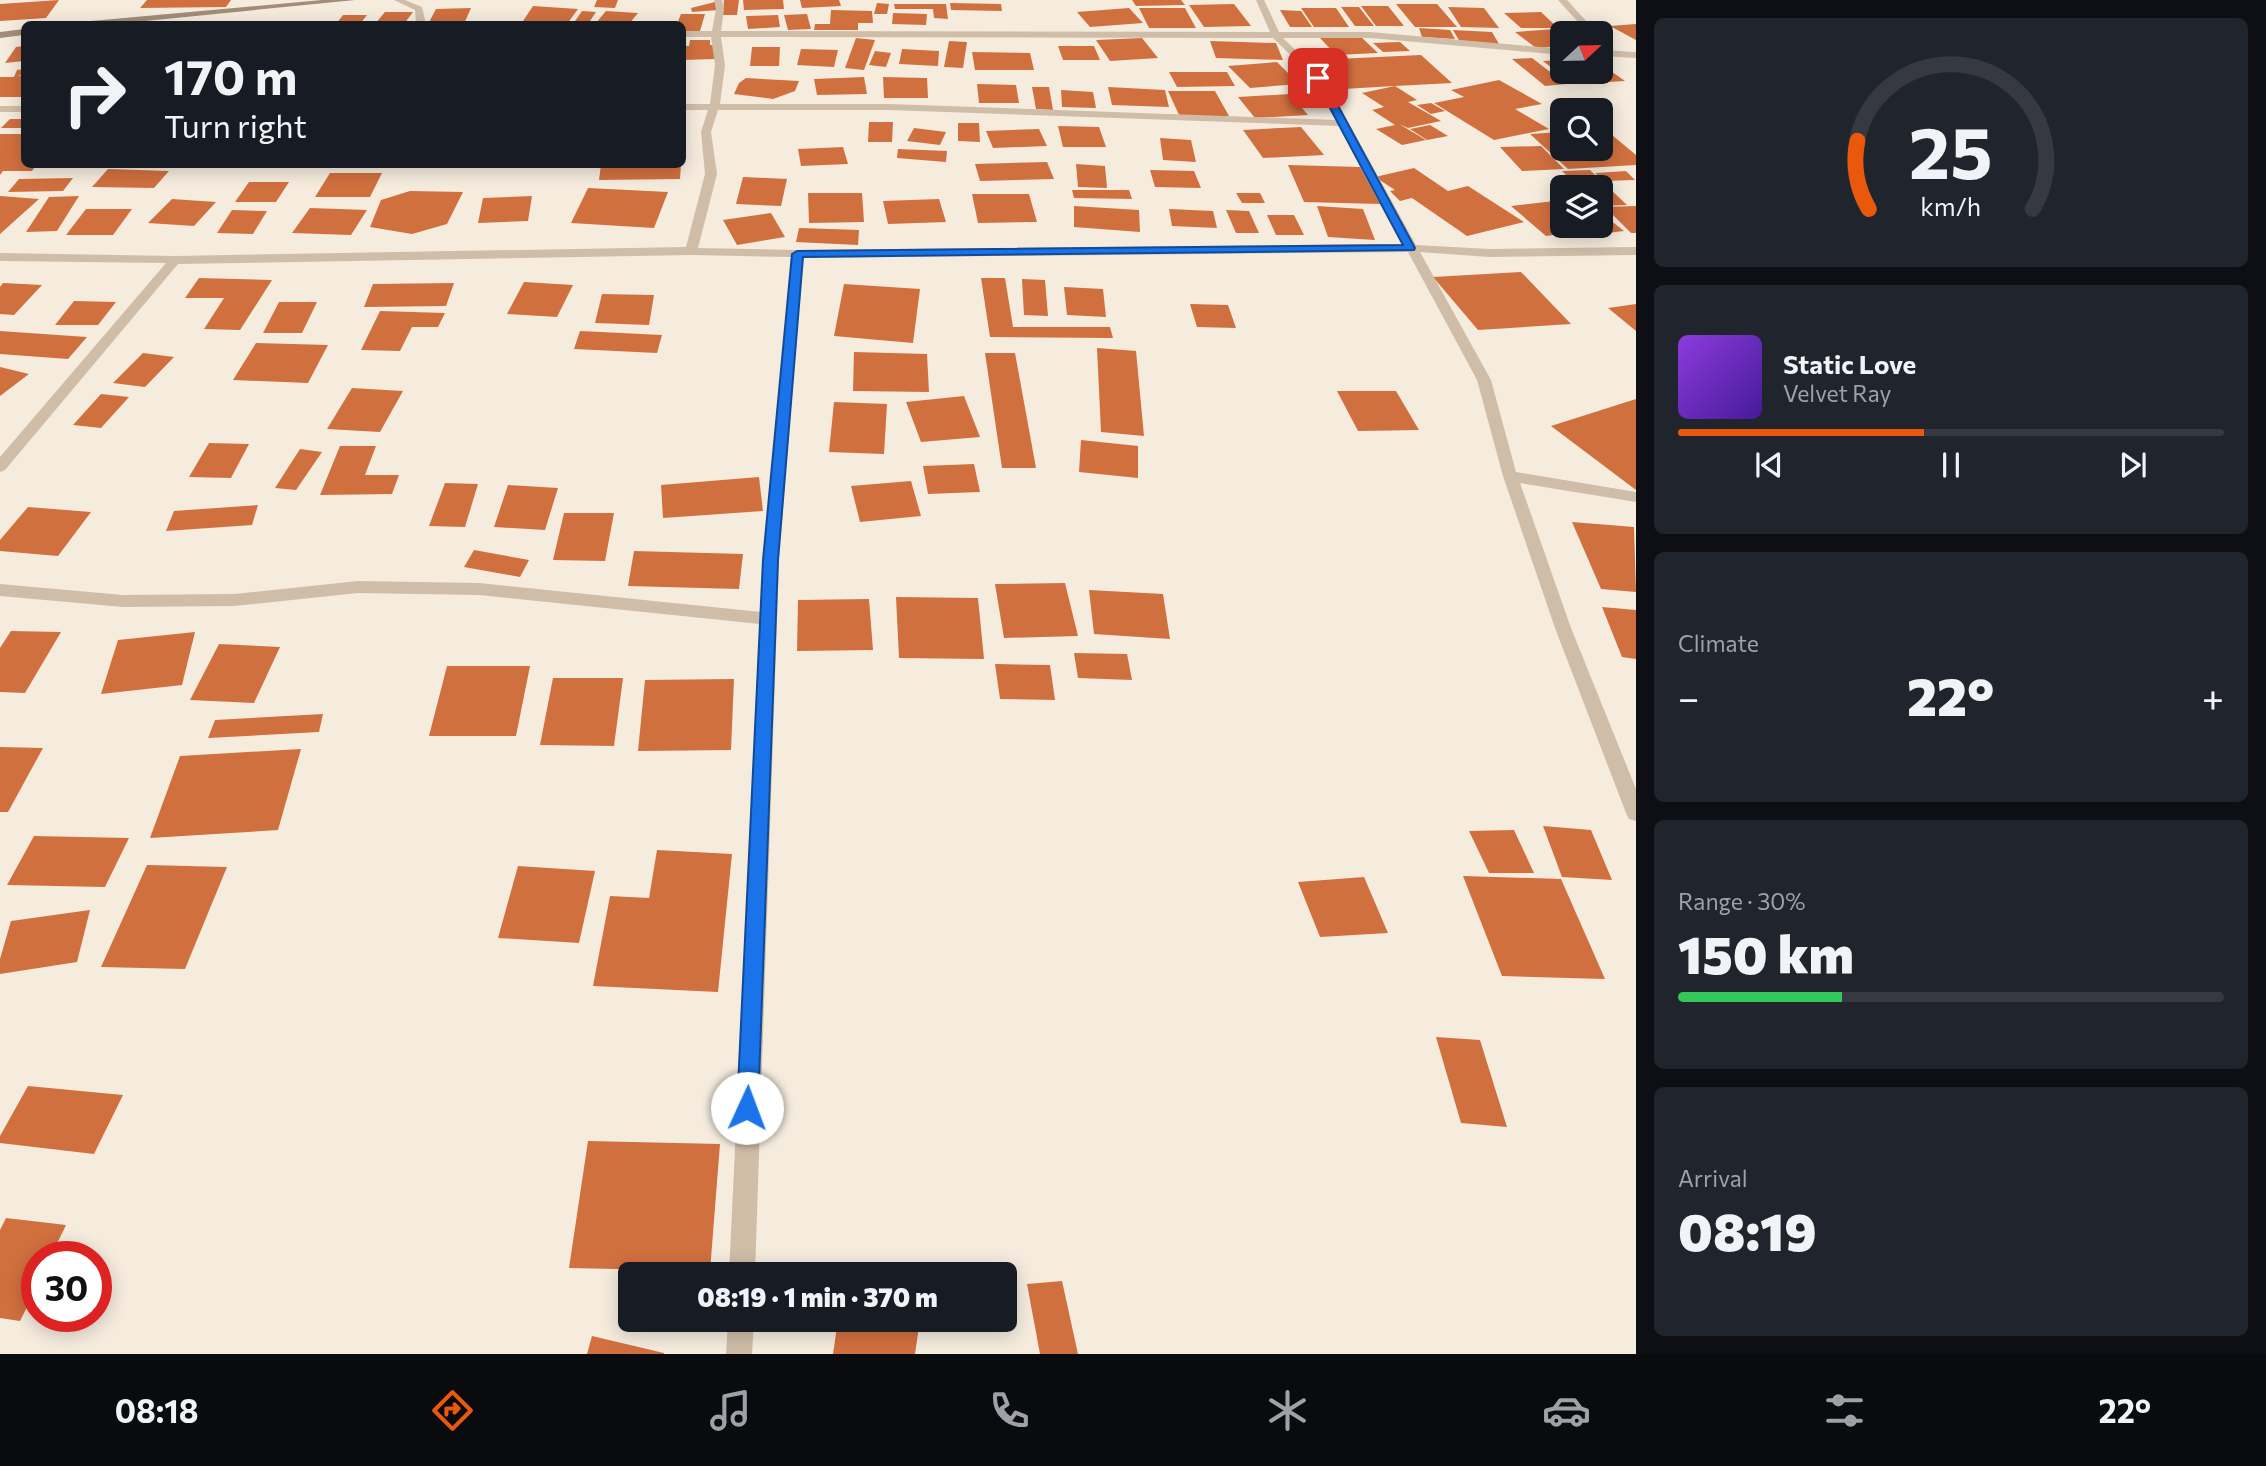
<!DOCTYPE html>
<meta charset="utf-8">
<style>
:root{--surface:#171b24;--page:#20242c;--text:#f1f3f6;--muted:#9ea1a6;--line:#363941;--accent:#ea580c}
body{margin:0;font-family:Commissioner,sans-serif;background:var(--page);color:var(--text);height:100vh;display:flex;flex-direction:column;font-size:26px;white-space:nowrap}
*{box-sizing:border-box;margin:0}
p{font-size:23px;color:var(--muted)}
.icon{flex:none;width:38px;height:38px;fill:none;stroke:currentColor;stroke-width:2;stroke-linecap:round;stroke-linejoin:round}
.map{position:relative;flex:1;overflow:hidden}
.side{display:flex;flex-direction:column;gap:18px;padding:18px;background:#0d0f14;width:630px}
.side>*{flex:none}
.guide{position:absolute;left:21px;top:21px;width:665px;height:147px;border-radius:10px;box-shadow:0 4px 18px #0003;background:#171b24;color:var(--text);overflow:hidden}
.needle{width:46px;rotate:68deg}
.buttons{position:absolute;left:1550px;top:21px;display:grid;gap:14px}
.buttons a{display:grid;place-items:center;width:63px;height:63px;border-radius:10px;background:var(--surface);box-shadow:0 4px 18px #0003;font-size:35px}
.speed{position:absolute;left:21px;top:1241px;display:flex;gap:14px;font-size:35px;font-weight:700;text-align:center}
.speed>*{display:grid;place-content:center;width:91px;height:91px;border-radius:50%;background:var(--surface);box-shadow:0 4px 18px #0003;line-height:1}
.speed .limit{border:10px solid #d22;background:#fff;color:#111}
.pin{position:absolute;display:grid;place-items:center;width:60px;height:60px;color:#fff;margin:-30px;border-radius:14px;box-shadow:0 4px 10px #0006}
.me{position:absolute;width:77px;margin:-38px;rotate:2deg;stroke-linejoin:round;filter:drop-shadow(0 0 5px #0008)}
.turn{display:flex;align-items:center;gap:24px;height:147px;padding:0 28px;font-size:32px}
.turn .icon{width:91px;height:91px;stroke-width:2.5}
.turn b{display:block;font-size:49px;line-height:60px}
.big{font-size:52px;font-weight:800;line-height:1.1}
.side .tile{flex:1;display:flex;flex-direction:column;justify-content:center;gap:10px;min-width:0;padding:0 24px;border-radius:10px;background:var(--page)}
.side .dial{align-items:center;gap:0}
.dial svg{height:182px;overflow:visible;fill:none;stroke:var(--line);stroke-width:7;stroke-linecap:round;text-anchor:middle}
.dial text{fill:var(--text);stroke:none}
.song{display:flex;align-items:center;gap:21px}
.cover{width:84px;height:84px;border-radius:10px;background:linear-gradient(135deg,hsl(270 70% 55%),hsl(260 70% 35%))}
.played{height:7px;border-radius:4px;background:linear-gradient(90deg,var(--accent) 45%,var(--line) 45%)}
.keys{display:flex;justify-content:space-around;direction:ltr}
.heat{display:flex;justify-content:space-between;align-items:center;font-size:38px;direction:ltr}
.charge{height:10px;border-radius:5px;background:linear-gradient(90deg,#34c759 30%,var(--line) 0)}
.trip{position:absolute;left:618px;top:1262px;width:399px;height:70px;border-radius:10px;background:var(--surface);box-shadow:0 4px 18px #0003;font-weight:800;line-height:70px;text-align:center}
.tabs{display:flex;height:112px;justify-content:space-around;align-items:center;background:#090b0e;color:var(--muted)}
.tabs .icon{width:49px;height:49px}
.tabs .active{color:var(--accent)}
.tabs b{font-size:32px;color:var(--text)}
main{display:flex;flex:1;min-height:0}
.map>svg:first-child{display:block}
</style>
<main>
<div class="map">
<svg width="1636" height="1354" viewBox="0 0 1636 1354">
<rect width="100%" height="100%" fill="#f5ecde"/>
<!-- building -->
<g fill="#d1703f">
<polygon points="59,0 46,18 0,21 0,4"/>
<polygon points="147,0 231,0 226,7 140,8"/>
<polygon points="597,0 618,0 615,8 594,7"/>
<polygon points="724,0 739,0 737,15 723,15"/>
<polygon points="743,0 783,0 784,9 744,10"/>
<polygon points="800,0 839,0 841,6 802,8"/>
<polygon points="1132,0 1181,0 1185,5 1136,6"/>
<polygon points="715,2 718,10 692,12 691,8"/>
<polygon points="877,3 889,4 887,14 874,14"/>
<polygon points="950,3 1001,4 1002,11 951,10"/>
<polygon points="894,4 946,4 948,19 934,18 933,9 895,9"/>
<polygon points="1234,4 1251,26 1204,27 1189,5"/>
<polygon points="1396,4 1437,4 1457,27 1415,27"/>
<polygon points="533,6 578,9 567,24 521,24"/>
<polygon points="1361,6 1388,6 1404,26 1376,26"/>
<polygon points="1341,7 1359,7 1374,26 1355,26"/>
<polygon points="1448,7 1484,8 1499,28 1461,27"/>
<polygon points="471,8 464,24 428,24 436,9"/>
<polygon points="1129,8 1143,23 1090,27 1077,12"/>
<polygon points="1139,8 1185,8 1196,28 1149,28"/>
<polygon points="1301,8 1336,8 1349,27 1314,27"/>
<polygon points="831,10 872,11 873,23 858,23 858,30 814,30 815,24 830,24"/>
<polygon points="1280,10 1301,11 1312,27 1290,27"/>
<polygon points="582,11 596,12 588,24 573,24"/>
<polygon points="606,11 638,13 629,24 595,24"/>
<polygon points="385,12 413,12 404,24 375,24"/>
<polygon points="1541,12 1558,28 1521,28 1504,13"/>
<polygon points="893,13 927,14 926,25 892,24"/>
<polygon points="681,14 705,14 700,31 682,31 682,24 677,24"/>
<polygon points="807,14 811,29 788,30 784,15"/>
<polygon points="343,15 367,15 360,24 336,24"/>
<polygon points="778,15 780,27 748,29 746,16"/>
<polygon points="1636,24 1636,40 1610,26"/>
<polygon points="1419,28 1450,30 1455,39 1422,37"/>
<polygon points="1570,28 1577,33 1563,33 1563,46 1536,48 1515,32"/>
<polygon points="1453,30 1492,32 1499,44 1460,42"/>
<polygon points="1360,36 1378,53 1336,55 1320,38"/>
<polygon points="856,38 875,40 864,70 845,68"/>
<polygon points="1142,38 1158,58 1110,61 1096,40"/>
<polygon points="690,40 710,40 710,45 715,45 715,59 682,60 682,46 689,46"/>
<polygon points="949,41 967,42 963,68 944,67"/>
<polygon points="1210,41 1276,43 1283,60 1216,58"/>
<polygon points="1400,42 1410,51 1383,52 1373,43"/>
<polygon points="24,46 24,61 5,63 16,47"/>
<polygon points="1058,46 1094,46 1100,60 1063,60"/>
<polygon points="752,47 780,47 779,66 750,66"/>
<polygon points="801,49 838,50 834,67 797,65"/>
<polygon points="902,49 939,51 938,66 899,64"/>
<polygon points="875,51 891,53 886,67 869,65"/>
<polygon points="972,52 1030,53 1034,70 975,70"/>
<polygon points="1421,55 1452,83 1395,86 1417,100 1408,102 1441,121 1408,128 1399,124 1426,140 1402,145 1376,129 1395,125 1372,110 1384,107 1362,93 1395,86 1343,89 1315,60"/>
<polygon points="1532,58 1566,84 1545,86 1512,59"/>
<polygon points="1563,60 1563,72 1601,72 1601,64 1625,81 1573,84 1543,61"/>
<polygon points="1277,62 1299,84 1250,88 1228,66"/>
<polygon points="24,69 24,75 16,76 24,76 24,97 0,97 0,77 14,77 17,70"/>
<polygon points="1169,72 1227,72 1235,86 1177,87"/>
<polygon points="864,77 867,94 817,95 814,79"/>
<polygon points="883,77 927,78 928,98 884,98"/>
<polygon points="746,78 799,81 795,91 773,99 734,94 739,83"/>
<polygon points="1499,80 1542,104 1515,109 1549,129 1494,140 1434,103 1464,97 1451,90"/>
<polygon points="977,84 1016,85 1019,103 979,103"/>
<polygon points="1032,87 1049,87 1053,110 1036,109"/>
<polygon points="1108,87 1165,90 1169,107 1112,105"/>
<polygon points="1061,90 1093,92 1096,108 1062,107"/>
<polygon points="1168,91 1215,91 1229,116 1180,117"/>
<polygon points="1290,94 1308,115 1255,118 1238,97"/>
<polygon points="1431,103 1445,111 1431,114 1417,105"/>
<polygon points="10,119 24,119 24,128 1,128"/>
<polygon points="869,122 893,122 892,142 868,142"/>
<polygon points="958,123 979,123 980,142 958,141"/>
<polygon points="1430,125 1448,136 1427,140 1410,129"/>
<polygon points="1058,126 1099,127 1106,147 1063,147"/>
<polygon points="1301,127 1324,155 1263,158 1243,130"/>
<polygon points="914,128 946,132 940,145 907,141"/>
<polygon points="1039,129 1047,146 993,148 986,131"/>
<polygon points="1601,130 1606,130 1636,155 1636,165 1568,169 1530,134 1563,132 1563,149 1601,149"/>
<polygon points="0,134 24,134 24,164 37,164 32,171 3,171 0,175"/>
<polygon points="1160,138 1191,140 1196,162 1163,160"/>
<polygon points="1541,146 1564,169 1522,171 1500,147"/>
<polygon points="843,147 848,164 801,166 798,149"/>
<polygon points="898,149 947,151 946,162 897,158"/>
<polygon points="1047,162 1054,179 980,181 975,164"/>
<polygon points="607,164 681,164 680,179 599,180 601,165"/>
<polygon points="1076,164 1105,166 1107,188 1078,187"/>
<polygon points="1288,165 1360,167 1380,204 1304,202"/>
<polygon points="1414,168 1448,191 1468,186 1524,222 1467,236 1412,198 1400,201 1390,191 1395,190 1375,177"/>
<polygon points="108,169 169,171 154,188 92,187"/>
<polygon points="1150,170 1194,171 1201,188 1155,187"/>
<polygon points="1590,170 1627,205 1601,206 1601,187 1578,187 1562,171"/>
<polygon points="1626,171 1635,180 1604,181 1595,173"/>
<polygon points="330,173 382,173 370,197 315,197"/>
<polygon points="743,177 787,179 781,206 736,204"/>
<polygon points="73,178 63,191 8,192 19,179"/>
<polygon points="249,182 289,182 276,202 235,202"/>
<polygon points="588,188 668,192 654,228 571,223"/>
<polygon points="1072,190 1129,190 1132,199 1074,198"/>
<polygon points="410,191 463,192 447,224 412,234 370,227 381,200"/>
<polygon points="808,193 862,193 864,222 809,223"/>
<polygon points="1236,193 1260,193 1265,203 1242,203"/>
<polygon points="972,194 1029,194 1037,222 978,223"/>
<polygon points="0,196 39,199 0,234"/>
<polygon points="79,196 57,231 26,232 49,197"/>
<polygon points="532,196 528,221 478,223 483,198"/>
<polygon points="172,199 216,202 194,226 148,223"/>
<polygon points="939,199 946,222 888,224 883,201"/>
<polygon points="1563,200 1563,226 1593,226 1597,229 1546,236 1511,206"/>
<polygon points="1074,206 1139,210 1140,232 1074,227"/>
<polygon points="1317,206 1363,209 1375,240 1328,237"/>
<polygon points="1636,206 1636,233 1631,233 1605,207"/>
<polygon points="310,208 367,210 351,235 292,233"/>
<polygon points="86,209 132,209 113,235 66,235"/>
<polygon points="1169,209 1213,211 1217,228 1172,226"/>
<polygon points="232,210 267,211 253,234 217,233"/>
<polygon points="1226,210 1249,211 1259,233 1236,233"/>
<polygon points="771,213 785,237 737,245 723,220"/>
<polygon points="1267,215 1294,215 1304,235 1276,235"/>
<polygon points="1601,216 1605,216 1624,231 1608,233 1601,227"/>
<polygon points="799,228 859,230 858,245 796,242"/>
<polygon points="1521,272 1571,324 1478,330 1433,277"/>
<polygon points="199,278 272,280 240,330 204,329 224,298 185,298"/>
<polygon points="981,278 1005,278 1013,327 1110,327 1113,338 990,337"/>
<polygon points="1022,279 1045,280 1048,316 1024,315"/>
<polygon points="524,282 573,285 557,317 507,314"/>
<polygon points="3,283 42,285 14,315 0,314 0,287"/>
<polygon points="454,283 446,306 364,307 373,284"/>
<polygon points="844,284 920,289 913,343 834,336"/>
<polygon points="1064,287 1103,289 1106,317 1067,315"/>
<polygon points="602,294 654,295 649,325 595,323"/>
<polygon points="74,301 116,302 98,325 55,325"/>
<polygon points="279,302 317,302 302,333 263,333"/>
<polygon points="1190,304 1228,305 1236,328 1197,327"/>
<polygon points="1636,304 1636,331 1608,308"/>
<polygon points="380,311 445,313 438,327 412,327 400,351 361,350"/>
<polygon points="0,331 87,337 68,359 0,354"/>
<polygon points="580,331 662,335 657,353 574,349"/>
<polygon points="256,343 328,345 308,383 233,380"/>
<polygon points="1097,348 1136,351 1144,436 1101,432"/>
<polygon points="854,352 927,354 929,392 853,391"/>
<polygon points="143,353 174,357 145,387 113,383"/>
<polygon points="985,353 1015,353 1036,468 1002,468"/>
<polygon points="0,367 29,374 0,396"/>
<polygon points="352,388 403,391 380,432 327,429"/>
<polygon points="1337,391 1396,391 1419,430 1358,431"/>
<polygon points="101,394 129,397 101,428 73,425"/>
<polygon points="964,396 980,437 921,442 906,402"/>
<polygon points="1636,399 1636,490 1551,426"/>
<polygon points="834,402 887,404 884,454 829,452"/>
<polygon points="1081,440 1138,446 1138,478 1079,472"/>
<polygon points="209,443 249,444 231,478 189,477"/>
<polygon points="340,446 376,446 365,475 399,475 392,494 320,495"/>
<polygon points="300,449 322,452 296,490 275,488"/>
<polygon points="974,464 980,492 928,494 923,466"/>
<polygon points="759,477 763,511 663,518 661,485"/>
<polygon points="911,481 921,516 860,522 851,486"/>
<polygon points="445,483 478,484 465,527 429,526"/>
<polygon points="508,485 558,488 545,530 494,527"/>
<polygon points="258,505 252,525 166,531 174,511"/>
<polygon points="28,507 91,512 58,556 0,551 0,540"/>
<polygon points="564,513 614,513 605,561 553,560"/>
<polygon points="1572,522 1634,527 1636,592 1601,589"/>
<polygon points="474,550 529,560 520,577 464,567"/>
<polygon points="634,551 743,554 739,589 628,586"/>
<polygon points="1065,583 1078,636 1004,638 995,584"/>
<polygon points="1089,590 1163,594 1170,639 1094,634"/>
<polygon points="896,597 978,598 984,659 899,658"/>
<polygon points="869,599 873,650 797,651 798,600"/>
<polygon points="1602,607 1636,610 1636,659 1622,657"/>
<polygon points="11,631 61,632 25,693 0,692 0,648"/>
<polygon points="195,632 182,685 101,694 118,640"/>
<polygon points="219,644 280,647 254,703 190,700"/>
<polygon points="1074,653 1127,654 1132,680 1078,678"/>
<polygon points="995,664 1050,665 1055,700 1000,699"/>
<polygon points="447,666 530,666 516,736 429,736"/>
<polygon points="553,678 623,678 614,746 540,745"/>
<polygon points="734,679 731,750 638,751 645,680"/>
<polygon points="323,714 319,732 208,738 215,720"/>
<polygon points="0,747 43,748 8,812 0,812"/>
<polygon points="301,749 278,830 150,838 180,756"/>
<polygon points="1543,826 1591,830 1612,880 1562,877"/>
<polygon points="1514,830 1534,873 1489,873 1469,831"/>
<polygon points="34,836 129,838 105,887 7,885"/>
<polygon points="657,850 732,854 718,992 593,986 610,896 649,898"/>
<polygon points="147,865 227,867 185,969 101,967"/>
<polygon points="518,866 595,871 579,943 498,938"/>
<polygon points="1463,876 1561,879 1605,979 1502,976"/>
<polygon points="1364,877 1388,933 1320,937 1298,882"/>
<polygon points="90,910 77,962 0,974 0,959 11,921"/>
<polygon points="1436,1037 1480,1040 1507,1127 1461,1123"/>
<polygon points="28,1086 123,1095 94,1154 0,1143 0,1136"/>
<polygon points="588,1141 720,1144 710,1271 569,1268"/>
<polygon points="6,1218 66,1225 51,1256 37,1256 37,1287 20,1321 0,1318 0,1230"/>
<polygon points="1062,1281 1078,1354 1040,1354 1027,1284"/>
<polygon points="838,1320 920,1320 915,1354 833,1354"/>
<polygon points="592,1336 664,1353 664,1354 587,1354"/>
</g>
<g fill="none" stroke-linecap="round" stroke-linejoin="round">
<!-- street -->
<g fill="#cfbda8" fill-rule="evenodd">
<polygon points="394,0 405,0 422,7 426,24 416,24 415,10"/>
<path d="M714 0H722L724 9 721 31 1270 32 1256 0H1264L1279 32H1370L1563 49V55L1370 38H1283L1324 78 1416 245 1489 249 1636 247V255L1489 257 1420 252 1491 380 1516 472 1636 492V502L1520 483 1571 628 1636 789V821L1629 819 1626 813 1555 628 1503 476 1477 380 1408 252 803 258 779 560 755 1274H729L760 624 479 595 358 593 234 606 123 607 0 596V584L123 595 234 594 358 581 479 583 761 612 791 257 691 255 178 264 5 470 0 472V457L166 263 0 261V253L175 256 686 247 705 174 701 132 708 110H682V104H710L715 65 711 37H682V31H712L716 9ZM721 37 1273 38 1315 79 1337 120 889 104H720L725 65ZM718 110H889L1340 126 1404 244 797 250 698 248 717 174 711 132Z"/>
<polygon points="1558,0 1567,0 1597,33 1588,33"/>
<polygon points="1601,50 1636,52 1636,58 1601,56"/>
<rect x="0" y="106" width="24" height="6"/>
<polygon points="728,1320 754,1320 752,1354 726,1354"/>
</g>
<!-- secondary -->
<g fill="#a38c79" fill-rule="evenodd">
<polygon points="322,0 355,0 115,24 86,24 91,21"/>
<polygon points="24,29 24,35 0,38 0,32"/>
</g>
</g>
<!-- route -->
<polygon fill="#1a73e8" stroke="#114b97" stroke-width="2" points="1318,75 1323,78 1415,248 1414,250 803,257 778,560 758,1108 755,1116 747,1119 740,1116 737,1108 763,560 792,254 797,251 1403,245 1314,78"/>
</svg>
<div class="buttons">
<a><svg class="needle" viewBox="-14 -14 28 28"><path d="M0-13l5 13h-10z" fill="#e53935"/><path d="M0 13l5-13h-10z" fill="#9ea1a6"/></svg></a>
<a><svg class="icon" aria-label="search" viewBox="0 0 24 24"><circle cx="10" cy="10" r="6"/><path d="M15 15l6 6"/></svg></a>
<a><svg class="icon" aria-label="layers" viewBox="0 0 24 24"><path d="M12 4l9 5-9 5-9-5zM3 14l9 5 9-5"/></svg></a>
</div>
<div class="speed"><div class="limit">30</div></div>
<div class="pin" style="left:1318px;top:78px;background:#d93025"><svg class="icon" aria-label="arrive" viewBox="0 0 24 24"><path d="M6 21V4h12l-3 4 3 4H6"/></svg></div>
<svg class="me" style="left:747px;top:1108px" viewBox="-20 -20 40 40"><circle r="19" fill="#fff"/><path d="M0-13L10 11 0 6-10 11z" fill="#1a73e8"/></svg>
<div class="trip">08:19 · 1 min · 370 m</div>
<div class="guide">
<div class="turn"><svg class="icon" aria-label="right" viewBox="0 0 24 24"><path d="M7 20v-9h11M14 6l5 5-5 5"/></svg><div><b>170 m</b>Turn right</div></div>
</div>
</div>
<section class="side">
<div class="tile dial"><svg viewBox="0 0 100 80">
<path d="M14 69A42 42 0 1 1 86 69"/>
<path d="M14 69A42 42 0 0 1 9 39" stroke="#ea580c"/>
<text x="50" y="56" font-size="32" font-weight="700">25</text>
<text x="50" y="72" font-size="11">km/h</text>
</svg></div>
<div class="tile">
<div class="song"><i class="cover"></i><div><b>Static Love</b><p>Velvet Ray</p></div></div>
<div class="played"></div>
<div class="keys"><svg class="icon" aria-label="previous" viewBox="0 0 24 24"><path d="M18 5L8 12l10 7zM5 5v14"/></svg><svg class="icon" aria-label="pause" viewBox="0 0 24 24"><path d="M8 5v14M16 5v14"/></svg><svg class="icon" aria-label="next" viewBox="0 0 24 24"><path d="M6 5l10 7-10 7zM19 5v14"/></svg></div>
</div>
<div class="tile"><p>Climate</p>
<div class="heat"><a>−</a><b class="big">22°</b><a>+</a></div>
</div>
<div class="tile"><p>Range · 30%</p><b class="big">150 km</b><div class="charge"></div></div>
<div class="tile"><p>Arrival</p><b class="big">08:19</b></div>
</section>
</main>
<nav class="tabs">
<b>08:18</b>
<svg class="icon active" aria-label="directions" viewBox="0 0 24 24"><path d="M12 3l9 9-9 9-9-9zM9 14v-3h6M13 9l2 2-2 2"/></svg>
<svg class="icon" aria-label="music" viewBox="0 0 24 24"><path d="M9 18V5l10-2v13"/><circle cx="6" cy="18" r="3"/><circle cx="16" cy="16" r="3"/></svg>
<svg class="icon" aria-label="phone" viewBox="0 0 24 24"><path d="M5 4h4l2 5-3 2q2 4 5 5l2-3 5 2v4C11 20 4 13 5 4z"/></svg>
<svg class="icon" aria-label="climate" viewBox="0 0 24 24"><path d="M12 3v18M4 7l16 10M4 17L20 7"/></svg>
<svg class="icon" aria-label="car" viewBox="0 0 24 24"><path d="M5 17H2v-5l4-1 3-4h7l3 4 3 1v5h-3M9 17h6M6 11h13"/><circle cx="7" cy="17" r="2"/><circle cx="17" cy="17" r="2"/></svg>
<svg class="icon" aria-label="filters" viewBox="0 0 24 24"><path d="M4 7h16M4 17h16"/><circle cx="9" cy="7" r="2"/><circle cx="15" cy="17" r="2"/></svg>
<b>22°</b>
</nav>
